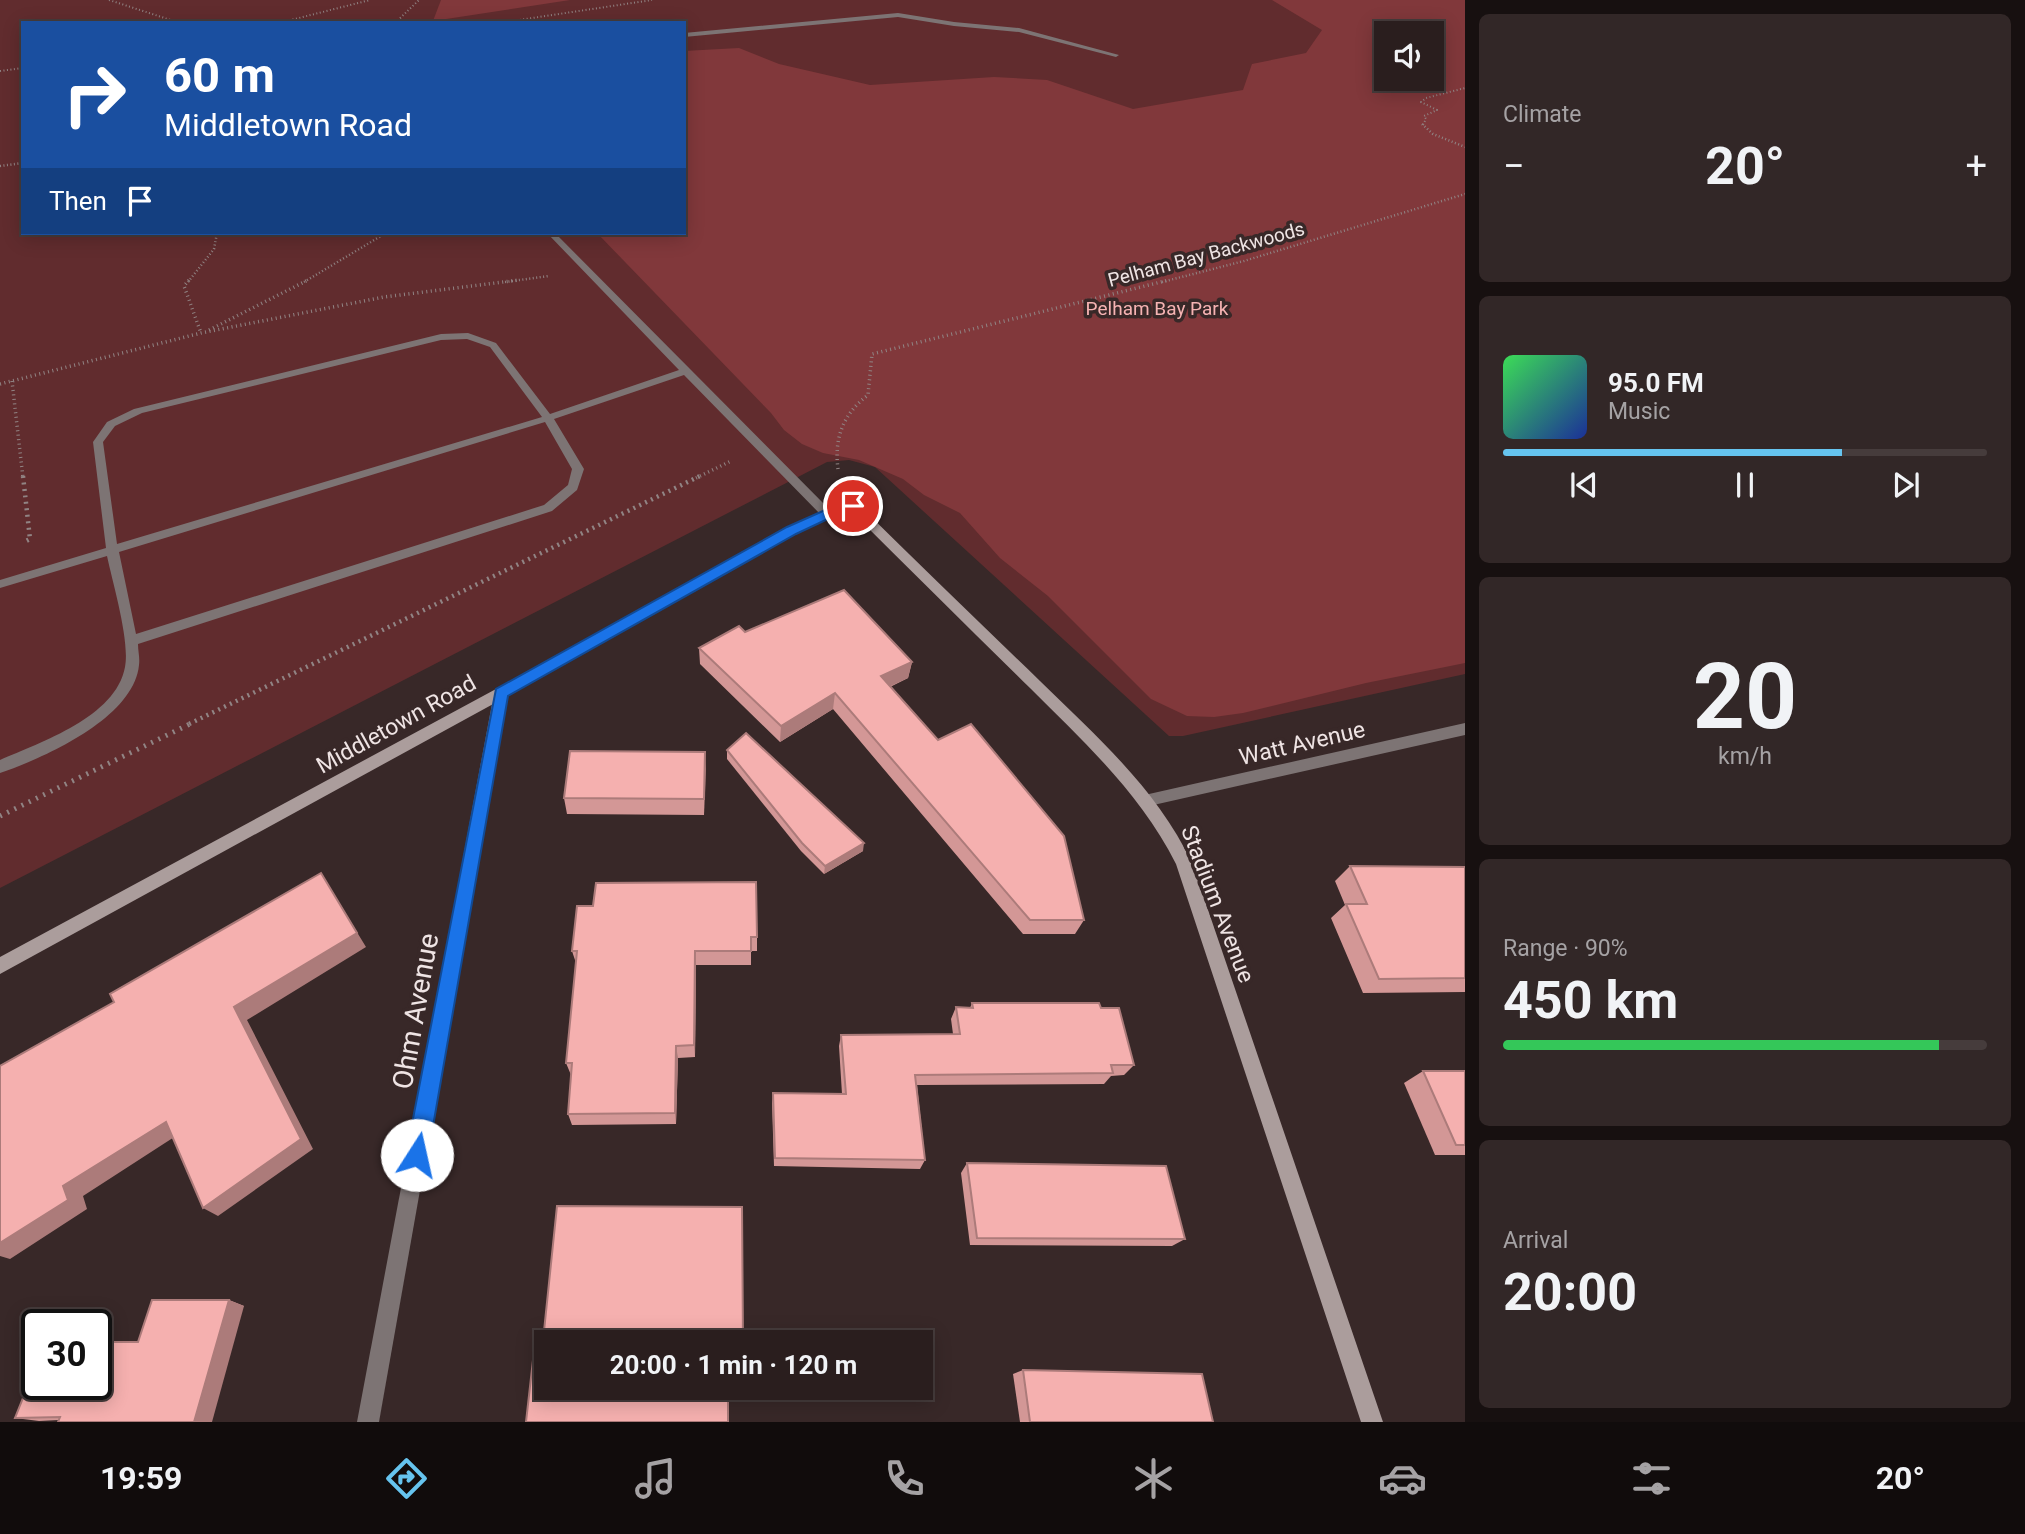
<!DOCTYPE html>
<meta charset="utf-8">
<style>
:root{--surface:#2a1e1e;--page:#322727;--text:#f1f3f6;--muted:#a5a2a4;--line:#463c3c;--accent:#66c4ef}
body{margin:0;font-family:Roboto,sans-serif;background:var(--page);color:var(--text);height:100vh;display:flex;flex-direction:column;font-size:26px;white-space:nowrap}
*{box-sizing:border-box;margin:0}
p{font-size:23px;color:var(--muted)}
.icon{flex:none;width:38px;height:38px;fill:none;stroke:currentColor;stroke-width:2;stroke-linecap:round;stroke-linejoin:round}
.map{position:relative;flex:1;overflow:hidden}
.side{display:flex;flex-direction:column;gap:14px;padding:14px;background:#171010;width:560px}
.side>*{flex:none}
.guide{position:absolute;left:21px;top:21px;width:665px;height:214px;border-radius:0px;box-shadow:0 4px 18px #0003,0 0 0 2px var(--line);background:#1a4fa0;color:#fff;overflow:hidden}
.tools{position:absolute;left:1374px;top:21px;display:grid;gap:14px}
.tools a{display:grid;place-items:center;width:70px;height:70px;border-radius:0px;background:var(--surface);box-shadow:0 4px 18px #0003,0 0 0 2px var(--line);font-size:35px}
.speed{position:absolute;left:21px;top:1309px;display:flex;gap:14px;font-size:35px;font-weight:700;text-align:center}
.speed>*{display:grid;place-content:center;width:91px;height:91px;border-radius:50%;background:var(--surface);box-shadow:0 4px 18px #0003,0 0 0 2px var(--line);line-height:1}
.speed .limit{border:4px solid #111;border-radius:10px;background:#fff;color:#111}
.pin{position:absolute;display:grid;place-items:center;width:60px;height:60px;color:#fff;margin:-30px;border:4px solid #fff;border-radius:50%;box-shadow:0 2px 7px #0007}
.me{position:absolute;width:77px;margin:-38px;rotate:10deg;stroke-linejoin:round;filter:drop-shadow(0 0 5px #0008)}
.turn{display:flex;align-items:center;gap:24px;height:147px;padding:0 28px;font-size:32px}
.turn .icon{width:91px;height:91px;stroke-width:2.5}
.turn b{display:block;font-size:49px;line-height:60px}
.then{display:flex;align-items:center;height:66px;padding:0 28px;background:#0003;gap:14px;font-size:26px}
.big{font-size:52px;font-weight:700;line-height:1.1}
.side .card{flex:1;display:flex;flex-direction:column;justify-content:center;gap:10px;min-width:0;padding:0 24px;border-radius:10px;background:var(--page)}
.side .dial{align-items:center;gap:0}
.dial b{font-size:91px;line-height:1}
.song{display:flex;align-items:center;gap:21px}
.cover{width:84px;height:84px;border-radius:10px;background:linear-gradient(135deg,hsl(130 70% 55%),hsl(230 70% 35%))}
.played{height:7px;border-radius:4px;background:linear-gradient(90deg,var(--accent) 70%,var(--line) 70%)}
.keys{display:flex;justify-content:space-around;direction:ltr}
.heat{display:flex;justify-content:space-between;align-items:center;font-size:38px;direction:ltr}
.charge{height:10px;border-radius:5px;background:linear-gradient(90deg,#34c759 90%,var(--line) 0)}
.trip{position:absolute;left:534px;top:1330px;width:399px;height:70px;border-radius:0px;background:var(--surface);box-shadow:0 4px 18px #0003,0 0 0 2px var(--line);font-weight:700;line-height:70px;text-align:center}
.dock{display:flex;height:112px;justify-content:space-around;align-items:center;background:#110c0c;color:var(--muted)}
.dock .icon{width:49px;height:49px}
.dock .selected{color:var(--accent)}
.dock b{font-size:32px;color:var(--text)}
main{display:flex;flex:1;min-height:0}
.map>svg:first-child{display:block}
</style>
<main>
<div class="map">
<svg width="1465" height="1422" viewBox="0 0 1465 1422">
<rect width="100%" height="100%" fill="#382828"/>
<!-- green -->
<path fill="#612c2e" fill-rule="evenodd" d="M0 0H1465V674L1183 736H1169L875 467 849 460 827 462 0 888ZM23 23H684V233H23ZM1386 33H1432V79H1386Z"/>
<!-- forest -->
<g fill="#81383b" fill-rule="evenodd">
<polygon points="441,0 570,0 433,21"/>
<path d="M1272 0H1465V663L1366 683 1243 713 1214 717 1187 716 1151 699 1048 596 1000 558 960 513 924 495 903 479 859 460 823 453 802 444 784 430 771 413 597 233H684V51L739 48 779 64 870 85 994 77 1047 80 1133 109 1243 90 1252 64 1306 53 1322 30ZM1432 33V79H1386V33Z"/>
</g>
<g fill="none" stroke-linecap="round" stroke-linejoin="round">
<!-- path-far4 -->
<g stroke="#918484" stroke-width="2" stroke-dasharray="1 2.5" stroke-linecap="butt">
<polyline points="109,0 180,23"/>
<polyline points="279,23 370,0"/>
<polyline points="395,23 419,0"/>
<polyline points="499,23 652,0"/>
<polyline points="0,71 23,68"/>
<polyline points="1423,125 1426,119 1424,116 1437,110 1421,102 1426,98 1465,88"/>
</g>
<!-- path-far3 -->
<g stroke="#918484" stroke-width="2.5" stroke-dasharray="1 2.5" stroke-linecap="butt">
<polyline points="1422,124 1433,134 1465,147"/>
<polyline points="0,166 23,163"/>
<polyline points="188,282 214,249 217,233"/>
<polyline points="304,282 386,233"/>
<polyline points="505,282 549,276"/>
<polyline points="1162,282 1244,261 1465,194"/>
</g>
<!-- path-far2 -->
<g stroke="#918484" stroke-width="3.5" stroke-dasharray="1 3.5" stroke-linecap="butt">
<polyline points="189,280 184,286 201,333"/>
<polyline points="209,330 308,280"/>
<polyline points="12,381 23,478"/>
<polyline points="0,384 201,333 384,297 519,280"/>
<path d="M838 469C834 438 843 414 868 395L872 354 1169 280"/>
<polyline points="696,478 731,461"/>
</g>
<!-- path-far1 -->
<g stroke="#918484" stroke-width="4.5" stroke-dasharray="2 4.5" stroke-linecap="butt">
<polyline points="23,476 30,539 26,541"/>
<polyline points="189,724 700,476"/>
</g>
<!-- path -->
<polyline stroke="#918484" stroke-width="5" stroke-dasharray="2 6" stroke-linecap="butt" points="0,816 192,723"/>
<!-- lane -->
<g fill="#7d7474" fill-rule="evenodd">
<polygon points="898,13 954,22 1019,28 1119,55 1116,57 1019,32 954,26 898,17 684,37 684,33"/>
<path d="M547 233H555L831 511V517H823L684 375 554 419 584 469 577 490 552 511 138 644C138 651 140 658 139 665 134 718 44 758 0 773V760C41 742 116 717 125 667 130 641 113 584 107 556L0 588V580L106 548 93 442 107 422 134 409 441 334 468 333 496 343 550 414 679 370ZM467 339 490 347 542 417 117 544 103 442 115 426 142 413 441 340ZM545 422 572 469 568 485 544 505 136 634 119 552Z"/>
</g>
<!-- street -->
<g fill="#7d7474" fill-rule="evenodd">
<polygon points="501,688 508,693 379,1422 357,1422 494,693"/>
<polygon points="1465,723 1465,735 1149,806 1144,804 1141,800 1144,796 1149,794"/>
</g>
<!-- secondary -->
<path fill="#ab9d9c" fill-rule="evenodd" d="M853 502 857 503C918 563 979 622 1040 681 1097 737 1157 789 1192 863L1383 1422H1361L1176 864C1141 794 1085 743 1030 688 970 629 910 570 851 511L831 517 796 533 506 697 0 974V957L496 689 788 527 823 511Z"/>
</g>
<!-- wall -->
<g fill="#d39796">
<polygon points="745,632 912,662 908,678 890,687 1084,920 1075,934 1023,934 833,709 780,742 700,664 699,648"/>
<polygon points="727,750 863,851 824,874 801,851 727,759"/>
<polygon points="705,752 704,815 567,814 564,798"/>
<polygon points="1350,866 1465,867 1465,992 1363,993 1331,918 1345,905 1335,881"/>
<polygon points="577,906 757,937 757,951 751,951 751,965 696,965 695,1057 678,1058 676,1124 572,1125 568,1114 571,1075 566,1063 576,963 572,951"/>
<polygon points="972,1003 1101,1008 1134,1065 1124,1075 1111,1076 1104,1084 917,1085 925,1160 920,1169 774,1166 772,1103 773,1093 842,1094 839,1046 841,1035 953,1034 951,1019 956,1007 970,1008"/>
<polygon points="1423,1071 1465,1071 1465,1155 1435,1155 1404,1083"/>
<polygon points="967,1163 1185,1239 1172,1246 970,1245 961,1173"/>
<polygon points="229,1300 244,1306 59,1420 39,1421 15,1418 138,1342"/>
<polygon points="1023,1370 1213,1422 1020,1422 1013,1374"/>
</g>
<!-- shaded-wall -->
<g fill="#ac7b7a">
<polygon points="912,662 908,678 878,692 881,676"/>
<polygon points="835,693 833,709 780,742 781,726"/>
<polygon points="705,752 706,769 704,815 704,799"/>
<polygon points="864,843 863,851 824,874 825,866"/>
<polygon points="321,873 366,947 247,1020 313,1149 218,1216 203,1208 234,1007"/>
<polygon points="695,951 696,965 695,1057 694,1045"/>
<polygon points="676,1046 678,1058 676,1124 675,1113"/>
<polygon points="166,1122 182,1132 83,1196 87,1209 10,1259 0,1256 0,1243 63,1186"/>
<polygon points="229,1300 244,1306 212,1422 194,1422"/>
</g>
<!-- building -->
<g fill="#f5b0af" stroke="#ac7b7a" stroke-width="2">
<polygon points="844,590 912,662 881,676 938,740 971,724 1064,836 1084,920 1030,920 835,693 781,726 699,648 739,626 745,632"/>
<polygon points="746,733 864,843 825,866 802,843 727,750"/>
<polygon points="570,751 705,752 704,799 564,798"/>
<polygon points="1350,866 1465,867 1465,978 1379,979 1346,904 1367,904"/>
<polygon points="321,873 357,933 234,1007 301,1139 203,1208 166,1122 63,1186 68,1200 0,1243 0,1066 114,1002 110,994"/>
<polygon points="756,882 757,937 751,937 751,951 695,951 694,1045 676,1046 675,1113 568,1114 572,1063 566,1063 577,951 572,951 577,906 593,906 596,883"/>
<polygon points="972,1003 1099,1003 1101,1008 1119,1008 1134,1065 1111,1065 1113,1073 915,1075 925,1160 775,1158 773,1093 846,1094 841,1035 960,1034 956,1007 973,1008"/>
<polygon points="1423,1071 1465,1071 1465,1145 1456,1145"/>
<polygon points="967,1163 1166,1166 1185,1239 977,1238"/>
<polygon points="557,1206 742,1207 743,1342 546,1342 546,1388 728,1388 728,1422 526,1422 533,1360 541,1360"/>
<polygon points="152,1300 229,1300 194,1422 58,1422 60,1417 15,1418 37,1363 37,1384 96,1384 96,1342 138,1342"/>
<polygon points="1023,1370 1202,1374 1213,1422 1030,1422"/>
</g>
<!-- route -->
<polygon fill="#1a73e8" stroke="#114b97" stroke-width="2" points="853,502 860,506 858,509 832,517 796,534 508,696 428,1155 425,1163 417,1166 409,1163 406,1155 496,689 787,527 823,511"/>
<g text-anchor="middle" stroke-width="7" stroke-linejoin="round" paint-order="stroke">
<!-- far-street labels -->
<g font-size="19" fill="#efe4e4" stroke="#382828">
<text transform="translate(1206 254) rotate(-15)" y="7">Pelham Bay Backwoods</text>
</g>
<!-- far-park labels -->
<g font-size="19" fill="#f6b3b3" stroke="#382828">
<text x="1157" y="315">Pelham Bay Park</text>
</g>
<!-- street labels -->
<g font-size="23" fill="#efe4e4" stroke="#382828">
<text transform="translate(396 724) rotate(-29)" y="8">Middletown Road</text>
<text transform="translate(1302 743) rotate(-13)" y="8">Watt Avenue</text>
<text transform="translate(1218 904) rotate(69)" y="8">Stadium Avenue</text>
</g>
<!-- near-street labels -->
<g font-size="28" fill="#efe4e4" stroke="#382828">
<text transform="translate(415 1011) rotate(-80)" y="10">Ohm Avenue</text>
</g>
</g>
</svg>
<div class="tools">
<a><svg class="icon" aria-label="sound" viewBox="0 0 24 24"><path d="M4 9h4l5-4v14l-5-4H4zM17 9q2 3 0 6"/></svg></a>
</div>
<div class="speed"><div class="limit">30</div></div>
<div class="pin" style="left:853px;top:506px;background:#d93025"><svg class="icon" aria-label="arrive" viewBox="0 0 24 24"><path d="M6 21V4h12l-3 4 3 4H6"/></svg></div>
<svg class="me" style="left:417px;top:1155px" viewBox="-20 -20 40 40"><circle r="19" fill="#fff"/><path d="M0-13L10 11 0 6-10 11z" fill="#1a73e8"/></svg>
<div class="trip">20:00 · 1 min · 120 m</div>
<div class="guide">
<div class="turn"><svg class="icon" aria-label="right" viewBox="0 0 24 24"><path d="M7 20v-9h11M14 6l5 5-5 5"/></svg><div><b>60 m</b>Middletown Road</div></div>
<div class="then">Then<svg class="icon" aria-label="arrive" viewBox="0 0 24 24"><path d="M6 21V4h12l-3 4 3 4H6"/></svg></div>
</div>
</div>
<section class="side">
<div class="card"><p>Climate</p>
<div class="heat"><a>−</a><b class="big">20°</b><a>+</a></div>
</div>
<div class="card">
<div class="song"><i class="cover"></i><div><b>95.0 FM</b><p>Music</p></div></div>
<div class="played"></div>
<div class="keys"><svg class="icon" aria-label="previous" viewBox="0 0 24 24"><path d="M18 5L8 12l10 7zM5 5v14"/></svg><svg class="icon" aria-label="pause" viewBox="0 0 24 24"><path d="M8 5v14M16 5v14"/></svg><svg class="icon" aria-label="next" viewBox="0 0 24 24"><path d="M6 5l10 7-10 7zM19 5v14"/></svg></div>
</div>
<div class="card dial"><b>20</b><p>km/h</p></div>
<div class="card"><p>Range · 90%</p><b class="big">450 km</b><div class="charge"></div></div>
<div class="card"><p>Arrival</p><b class="big">20:00</b></div>
</section>
</main>
<nav class="dock">
<b>19:59</b>
<svg class="icon selected" aria-label="directions" viewBox="0 0 24 24"><path d="M12 3l9 9-9 9-9-9zM9 14v-3h6M13 9l2 2-2 2"/></svg>
<svg class="icon" aria-label="music" viewBox="0 0 24 24"><path d="M9 18V5l10-2v13"/><circle cx="6" cy="18" r="3"/><circle cx="16" cy="16" r="3"/></svg>
<svg class="icon" aria-label="phone" viewBox="0 0 24 24"><path d="M5 4h4l2 5-3 2q2 4 5 5l2-3 5 2v4C11 20 4 13 5 4z"/></svg>
<svg class="icon" aria-label="climate" viewBox="0 0 24 24"><path d="M12 3v18M4 7l16 10M4 17L20 7"/></svg>
<svg class="icon" aria-label="car" viewBox="0 0 24 24"><path d="M5 17H2v-5l4-1 3-4h7l3 4 3 1v5h-3M9 17h6M6 11h13"/><circle cx="7" cy="17" r="2"/><circle cx="17" cy="17" r="2"/></svg>
<svg class="icon" aria-label="filters" viewBox="0 0 24 24"><path d="M4 7h16M4 17h16"/><circle cx="9" cy="7" r="2"/><circle cx="15" cy="17" r="2"/></svg>
<b>20°</b>
</nav>
